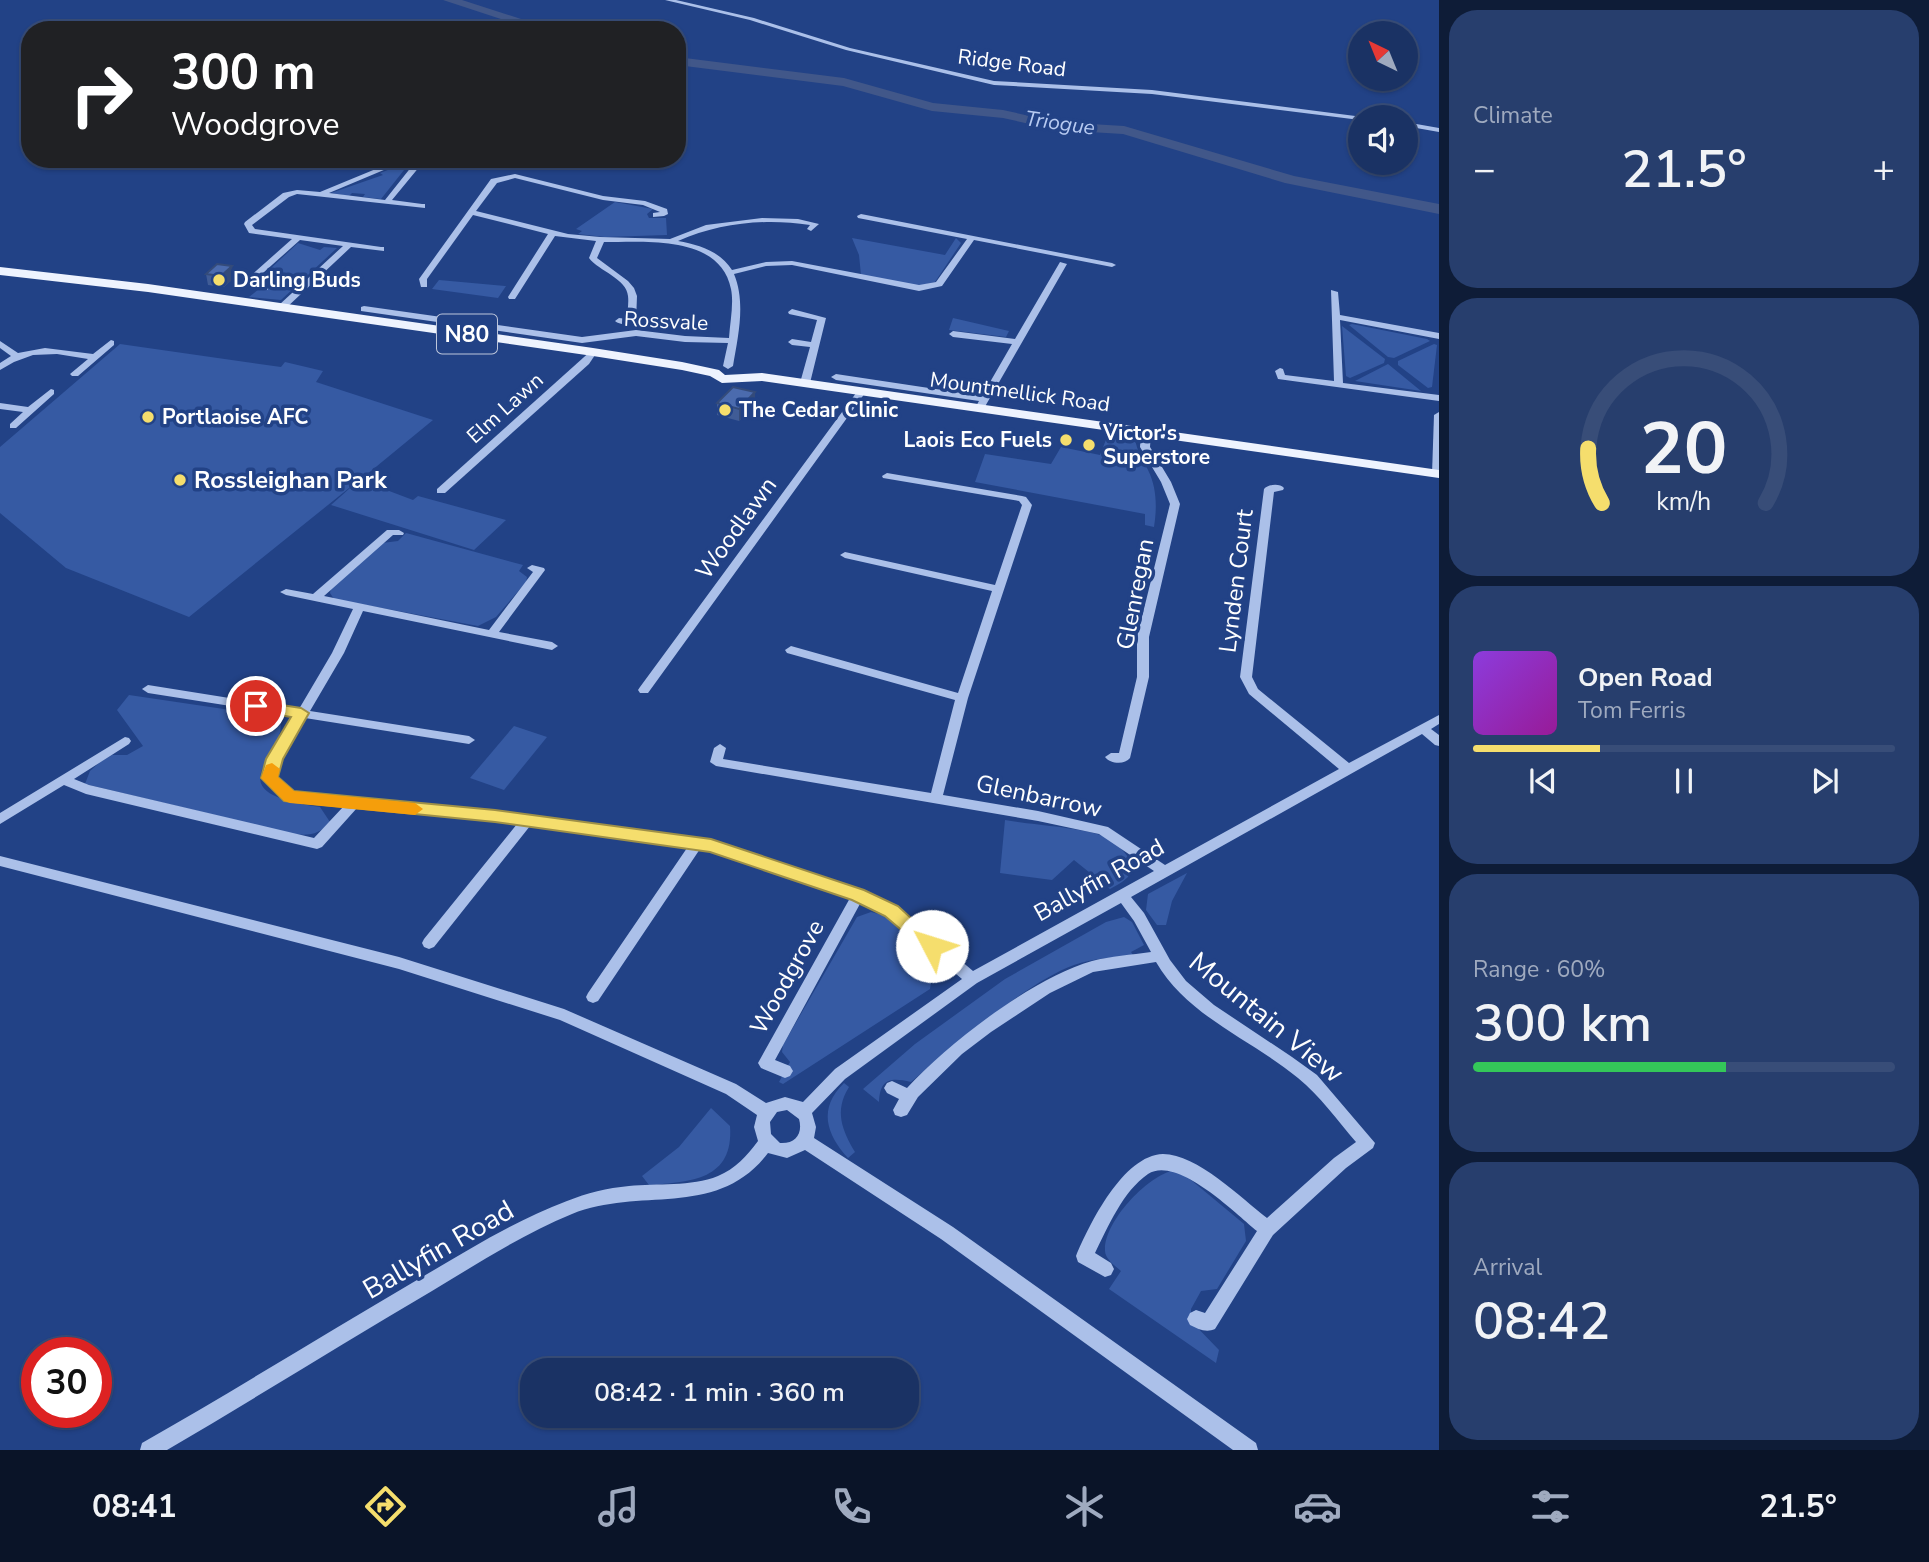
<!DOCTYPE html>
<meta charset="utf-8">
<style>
:root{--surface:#1a3264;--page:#273e6d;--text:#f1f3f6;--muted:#9faabf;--line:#384d78;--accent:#f5de6d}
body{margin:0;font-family:"Nunito Sans",sans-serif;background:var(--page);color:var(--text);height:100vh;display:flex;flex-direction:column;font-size:26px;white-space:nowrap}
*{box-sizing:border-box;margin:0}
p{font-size:23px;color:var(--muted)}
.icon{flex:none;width:38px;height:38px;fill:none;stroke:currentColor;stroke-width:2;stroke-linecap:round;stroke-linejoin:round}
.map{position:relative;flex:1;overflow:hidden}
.sheet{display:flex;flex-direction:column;gap:10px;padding:10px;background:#0e1c37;width:490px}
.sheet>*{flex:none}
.top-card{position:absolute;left:21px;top:21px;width:665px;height:147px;border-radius:28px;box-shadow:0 2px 5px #0004,0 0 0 2px var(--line);background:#202124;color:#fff;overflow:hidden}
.needle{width:46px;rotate:317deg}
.buttons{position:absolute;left:1348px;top:21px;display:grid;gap:14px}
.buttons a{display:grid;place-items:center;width:70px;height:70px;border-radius:50%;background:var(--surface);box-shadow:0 2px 5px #0004,0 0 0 2px var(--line);font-size:35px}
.speed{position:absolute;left:21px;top:1337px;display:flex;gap:14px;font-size:35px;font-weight:700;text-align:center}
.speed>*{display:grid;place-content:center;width:91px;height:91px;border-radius:50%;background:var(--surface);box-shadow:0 2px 5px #0004,0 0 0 2px var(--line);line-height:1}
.speed .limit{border:10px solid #d22;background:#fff;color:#111}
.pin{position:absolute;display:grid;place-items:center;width:60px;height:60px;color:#fff;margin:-30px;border:4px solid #fff;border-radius:50%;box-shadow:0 2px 7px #0007}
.me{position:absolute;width:77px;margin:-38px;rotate:310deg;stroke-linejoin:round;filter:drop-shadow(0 0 5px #0008)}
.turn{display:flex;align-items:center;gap:24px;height:147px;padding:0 35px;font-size:32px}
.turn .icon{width:91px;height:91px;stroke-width:2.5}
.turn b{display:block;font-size:49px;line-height:60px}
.big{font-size:52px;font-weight:600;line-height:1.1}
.sheet .widget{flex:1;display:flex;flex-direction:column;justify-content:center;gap:10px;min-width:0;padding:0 24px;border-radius:28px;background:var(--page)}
.sheet .dial{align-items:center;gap:0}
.dial svg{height:182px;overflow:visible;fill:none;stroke:var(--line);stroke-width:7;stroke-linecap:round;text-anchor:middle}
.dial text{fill:var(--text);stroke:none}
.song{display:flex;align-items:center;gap:21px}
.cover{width:84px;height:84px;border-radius:10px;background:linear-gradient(135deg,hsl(270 70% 55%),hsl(300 70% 35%))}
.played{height:7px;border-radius:4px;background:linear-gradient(90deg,var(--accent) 30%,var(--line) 30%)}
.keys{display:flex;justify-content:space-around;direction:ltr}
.heat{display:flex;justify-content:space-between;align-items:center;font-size:38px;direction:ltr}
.charge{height:10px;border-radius:5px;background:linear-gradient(90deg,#34c759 60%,var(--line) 0)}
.trip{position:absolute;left:520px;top:1358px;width:399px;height:70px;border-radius:28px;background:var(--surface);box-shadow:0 2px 5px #0004,0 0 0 2px var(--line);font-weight:600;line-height:70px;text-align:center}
.dock{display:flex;height:112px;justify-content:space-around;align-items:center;background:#0a1428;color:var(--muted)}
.dock .icon{width:49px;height:49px}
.dock .current{color:var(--accent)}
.dock b{font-size:32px;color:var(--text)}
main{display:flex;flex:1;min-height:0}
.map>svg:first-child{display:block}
</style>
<main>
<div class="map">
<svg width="1439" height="1450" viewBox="0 0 1439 1450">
<rect width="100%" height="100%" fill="#224286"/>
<!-- green -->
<g fill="#365aa3">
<polygon points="403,164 408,165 381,199 363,197 365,194 352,193 349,196 331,193 383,175 380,173"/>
<polygon points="615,202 653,209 647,214 649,218 666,218 667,235 605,237 578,234 582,231 576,229"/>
<polygon points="852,238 945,255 956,238 961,243 935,282 918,286 861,275 859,255"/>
<polygon points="298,243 320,250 324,247 337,248 281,300 249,297 264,285 257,281"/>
<polygon points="439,280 505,286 506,286 498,298 432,289"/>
<polygon points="953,318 1009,331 1006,337 949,330"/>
<polygon points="1352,324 1427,339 1430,341 1394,358 1388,357 1349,325"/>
<polygon points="1342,326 1385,359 1384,363 1350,378 1346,376"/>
<polygon points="120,344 281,367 285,362 323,371 316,382 433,420 360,480 413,500 418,496 506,520 474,550 331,505 359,480 189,617 66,568 0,513 0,447"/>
<polygon points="1434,344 1437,345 1432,387 1428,388 1398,365 1398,361"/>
<polygon points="1388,364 1421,391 1355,381"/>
<path d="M1109 432 1135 439C1137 452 1143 459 1148 470 1157 488 1157 508 1154 527L1145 525V514L975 482 985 454 1051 464 1061 447 1100 455Z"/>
<polygon points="406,533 523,565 519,571 527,577 526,582 496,617 478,626 334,599 330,593 331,588 382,543 398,541"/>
<path d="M129 695 279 717C294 753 205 791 320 807L330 822C320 834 310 836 294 834L85 784 90 771 100 762 112 755H127L143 746 117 710Z"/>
<polygon points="514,726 547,737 504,790 470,778"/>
<path d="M1005 820C1032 825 1079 827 1103 836 1114 840 1136 859 1131 872 1128 880 1117 885 1110 889L1074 860 1052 880 1000 873Z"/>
<polygon points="1187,873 1172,901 1166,925 1157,925 1146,910 1148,894"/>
<polygon points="871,912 893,918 935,958 930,989 783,1084 779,1082 790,1062 782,1052 783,1045 857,917"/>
<path d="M1124 917 1132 922 1144 945 1131 952 1133 955C1114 958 1093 958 1074 965 1027 982 951 1048 911 1082 890 1077 880 1079 879 1102L863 1089 915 1044 1005 979 1106 922Z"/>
<path d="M844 1083 849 1087C834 1111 842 1130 855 1152L848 1158C826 1134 818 1108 844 1083Z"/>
<path d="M711 1108 730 1126C734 1180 691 1182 649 1185L642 1176 679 1147Z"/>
<path d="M1171 1171 1185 1175 1244 1224 1246 1241 1217 1289 1201 1291 1191 1309V1321L1219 1350 1216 1363 1109 1289 1121 1271C1114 1265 1104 1258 1105 1249 1105 1221 1146 1178 1171 1171Z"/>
</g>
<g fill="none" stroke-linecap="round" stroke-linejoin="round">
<!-- river -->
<g fill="#415789" fill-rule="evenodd">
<polygon points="443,0 462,0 555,30 534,30"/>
<polygon points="677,57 844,78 933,103 1003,110 1057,122 1124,126 1294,176 1439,204 1439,214 1285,183 1123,134 1057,130 1003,118 932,111 843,86 677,65"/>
</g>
<!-- minor -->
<g fill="#abc0e9" fill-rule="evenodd">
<polygon points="665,0 676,0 754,18 850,48 994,81 1152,90 1363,117 1360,117 1360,120 1152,94 994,85 846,50 750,20"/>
<polygon points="1405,122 1439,128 1439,132 1405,126"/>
<polygon points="400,159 410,159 329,193 385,200 412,166 412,159 420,159 420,166 392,200 422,204 425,204 425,208 297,194 289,197 252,225 255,229 381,247 384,247 384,251 351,247 285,309 279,309 279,305 343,246 300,240 254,281 256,284 268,286 268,290 250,288 246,281 247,279 292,239 249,233 244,224 245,222 283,193 297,190 320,192"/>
<path d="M515 174 603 196 645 201 667 209 668 214 664 216 653 217V213L660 212 643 205 603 200 515 178 497 183 476 211 568 234 600 237 670 239 706 225 762 218 798 219 819 224 811 231 807 229 810 225C765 218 719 223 678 241 699 245 720 251 732 270L766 262 792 261 919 285 936 282 967 239 858 218 857 216 861 214 1112 263 1116 265 1112 267 974 240 942 286 919 291 792 265 766 266 734 274C746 303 738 336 733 366L728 369 723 366 728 343 685 342 636 336 582 343 361 311V307L364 306 582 337 636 330 685 336 729 338C730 322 734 304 731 289 720 235 647 242 604 242L597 258 628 281 634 288 637 296 636 322C632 326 619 325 615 321L619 318 627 319C627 312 629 304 628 296 627 279 599 271 589 258L596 241 555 236 515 299H509L508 297 548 234 473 215 427 279V287H421L419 279 491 179Z"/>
<polygon points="1060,262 1067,264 983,410 977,410 975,408 979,401 836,380 831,377 836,374 982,396 1012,344 953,337 949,334 953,331 1015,339"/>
<polygon points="1331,290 1338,292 1340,315 1439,333 1439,339 1340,320 1343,383 1439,395 1439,401 1278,379 1275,371 1280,368 1283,369 1285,375 1334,381"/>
<polygon points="792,309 826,318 810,383 805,386 800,383 810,347 792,345 788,342 792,339 811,342 817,320 789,314 788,312"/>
<polygon points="111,340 114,341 114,345 78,376 72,376 70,374 88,359 57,354 33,355 14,362 0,370 0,363 11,356 0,348 0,341 18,353 45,348 93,354"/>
<polygon points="593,349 597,352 589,364 445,493 437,493 437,489"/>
<polygon points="862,388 867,391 865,393 648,693 640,693 638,690 640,687 859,389"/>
<polygon points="51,389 54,390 54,394 16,428 10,428 10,424 23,412 0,409 0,403 28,407"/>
<polygon points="1439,412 1439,477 1437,477 1432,474 1434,415"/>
<path d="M1146 428 1151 431 1150 447 1171 482 1180 504 1149 637V677L1130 758C1125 765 1110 764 1105 757L1111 753H1119L1137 677V637L1170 504 1161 482 1140 447 1141 431Z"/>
<path d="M887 473 1022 496 1026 497 1032 505 968 698 943 795 1038 811 1108 827 1165 865 1339 769 1249 694 1240 677 1264 489C1268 484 1280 483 1284 488L1283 490 1274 492 1252 677 1258 689 1349 763 1439 715V724L1431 729 1439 735V746L1435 745 1422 734 1131 897 1144 913 1170 960 1186 981 1214 1005 1292 1057 1317 1075 1375 1143 1373 1148 1346 1168 1273 1235 1215 1329C1206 1333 1198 1329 1190 1325L1187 1319 1190 1313 1196 1310 1205 1313 1257 1231C1235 1213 1177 1155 1148 1174 1123 1191 1108 1227 1095 1253L1111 1263 1114 1269 1111 1275 1105 1277 1078 1262 1076 1256C1089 1225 1123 1155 1163 1154 1197 1154 1241 1198 1267 1218L1334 1158 1356 1142C1337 1120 1320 1096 1298 1078 1251 1039 1188 1017 1156 962L1093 972 1050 993 991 1032 962 1054 918 1097 907 1115 901 1117 895 1115 893 1110 899 1099 887 1093 884 1088 887 1083 892 1081 907 1088C949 1043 1032 978 1092 961 1111 956 1131 955 1151 952L1134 921 1121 903 977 983 845 1079 812 1113 816 1127 814 1138 953 1227 1256 1443 1258 1450H1233L941 1239 805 1150 787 1158 768 1153C717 1220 641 1186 572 1214 523 1234 477 1264 432 1291 343 1343 256 1398 167 1450H140L142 1443C235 1390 325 1334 417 1280 465 1252 514 1221 567 1201 587 1193 607 1188 629 1186 657 1183 691 1187 718 1176 735 1169 747 1156 758 1141L754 1127 757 1115 726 1094 560 1020 399 969 0 866V856L399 957 564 1009 736 1084 766 1103 785 1097 803 1102 835 1069 962 979 887 915 861 902 775 1060 790 1066 793 1071 790 1076 785 1078 761 1068 758 1063 850 898 710 851 700 849 598 1001 593 1003 588 1001 586 997 588 993 687 848 530 826 434 947 429 949 424 947 422 943 424 939 517 824 357 808 322 847 317 849 86 794 64 785 0 824V813L125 737 129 738 131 741 129 744 74 779 89 785 314 838 343 807 285 800 263 778 269 759 294 716 148 693 142 689 148 685 299 709 332 653 353 609 286 595 280 592 286 589 313 594 387 530H399L404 533 403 535H393L324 596 489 630 533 572 527 568 532 565 544 568 545 570 499 632 552 642 558 646 552 650 363 611 344 653 310 711 469 736 475 740 469 744 305 718 281 759 276 777 293 793 495 811 711 841 863 891 897 907 973 971 1154 871 1099 834 1038 821 716 766 710 762 714 748 720 744 726 748 723 759 931 793 955 700 787 653 785 650 791 646 958 693 992 591 845 558 840 555 845 552 995 585 1022 505 1019 501 883 478 882 476ZM787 1110 799 1119C803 1133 796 1144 780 1143L771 1134 770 1122 777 1112Z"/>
</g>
<!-- major -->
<polygon fill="#eef3fe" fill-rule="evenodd" points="0,267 148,284 593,348 682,362 719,370 725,375 762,373 1439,470 1439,478 762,381 722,383 710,376 682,370 593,356 148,292 0,275"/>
</g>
<!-- wall -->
<g fill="#405c96">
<polygon points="206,274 235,277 224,287 208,285"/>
<polygon points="717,403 755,404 739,421 717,415"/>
</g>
<!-- shaded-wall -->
<g fill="#344b7a">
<polygon points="232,266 235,277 224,287 221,276"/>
<polygon points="755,392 755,404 739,421 739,409"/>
</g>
<!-- building -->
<g fill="#4b6bae" stroke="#344b7a" stroke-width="2">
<polygon points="217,264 232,266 221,276 206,274"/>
<polygon points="733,387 755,392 739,409 717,403"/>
</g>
<!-- route -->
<polygon fill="#f5de6d" stroke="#9f9047" stroke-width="2" points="256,701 301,708 309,713 283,759 278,777 294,791 495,810 711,839 864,890 898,906 941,946 939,951 926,951 885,916 852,900 710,852 495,822 284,801 261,778 266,759 291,717 250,710 250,703"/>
<!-- slow -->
<polygon fill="#f59e0b" points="272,763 280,769 278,777 294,791 415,803 423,809 415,815 290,803 284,801 261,778 266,765"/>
<!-- markers -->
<g fill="#f5de6d" stroke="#224286" stroke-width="2.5">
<circle cx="219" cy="280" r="7"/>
<circle cx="725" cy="410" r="7"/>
<circle cx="148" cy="417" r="7"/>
<circle cx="1066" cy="440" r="7"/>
<circle cx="1089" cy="445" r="7"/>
<circle cx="180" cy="480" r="7"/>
</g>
<g text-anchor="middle" stroke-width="7" stroke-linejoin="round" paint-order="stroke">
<!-- far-street labels -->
<g font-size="21" fill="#fff" stroke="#224286">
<text transform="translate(1012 63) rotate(7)" y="7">Ridge Road</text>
<text transform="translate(666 321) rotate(3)" y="7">Rossvale</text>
<text transform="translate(1020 392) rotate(8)" y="7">Mountmellick Road</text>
<text transform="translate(505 408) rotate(-42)" y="7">Elm Lawn</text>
</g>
<!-- far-water labels -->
<g font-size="21" font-style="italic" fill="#b7caf1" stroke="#224286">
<text transform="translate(1060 123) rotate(8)" y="7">Triogue</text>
</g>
<!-- far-poi labels -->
<g font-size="21" font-weight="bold" fill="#fff" stroke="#224286" text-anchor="start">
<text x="233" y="287">Darling Buds</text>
<text x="739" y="417">The Cedar Clinic</text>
<text x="162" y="424">Portlaoise AFC</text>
<text x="1103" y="440">Victor's<tspan x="1103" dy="24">Superstore</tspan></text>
<text x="1052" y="447" text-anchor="end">Laois Eco Fuels</text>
</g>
<!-- shield labels -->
<rect fill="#224286" stroke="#bdc6db" stroke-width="2" x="437" y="314.5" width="60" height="39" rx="5"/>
<g font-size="23" font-weight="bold" fill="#fff">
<text x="467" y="342">N80</text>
</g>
<!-- poi labels -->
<g font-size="24" font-weight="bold" fill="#fff" stroke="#224286" text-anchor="start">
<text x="194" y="488">Rossleighan Park</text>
</g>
<!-- street labels -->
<g font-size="24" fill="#fff" stroke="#224286">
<text transform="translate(736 528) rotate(-54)" y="8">Woodlawn</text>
<text transform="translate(1236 581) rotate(-83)" y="8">Lynden Court</text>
<text transform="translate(1135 594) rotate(-79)" y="8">Glenregan</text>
<text transform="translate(1039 796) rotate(12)" y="8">Glenbarrow</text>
<text transform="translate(1099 880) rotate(-29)" y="8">Ballyfin Road</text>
<text transform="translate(787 977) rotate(-61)" y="8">Woodgrove</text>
</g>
<!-- near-street labels -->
<g font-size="28" fill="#fff" stroke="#224286">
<text transform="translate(1267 1017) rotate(39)" y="10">Mountain View</text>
<text transform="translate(438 1249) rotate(-30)" y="10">Ballyfin Road</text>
</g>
</g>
</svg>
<div class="buttons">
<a><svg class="needle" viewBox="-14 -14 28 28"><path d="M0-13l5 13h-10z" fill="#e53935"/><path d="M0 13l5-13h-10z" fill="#9faabf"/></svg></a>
<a><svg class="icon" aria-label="sound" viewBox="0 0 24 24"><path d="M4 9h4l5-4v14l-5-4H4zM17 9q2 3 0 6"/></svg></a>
</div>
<div class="speed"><div class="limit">30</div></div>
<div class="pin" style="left:256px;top:706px;background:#d93025"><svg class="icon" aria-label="arrive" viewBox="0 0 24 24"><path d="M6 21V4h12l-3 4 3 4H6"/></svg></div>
<svg class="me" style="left:932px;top:946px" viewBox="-20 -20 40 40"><circle r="19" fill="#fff"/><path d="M0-13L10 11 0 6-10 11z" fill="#f5de6d"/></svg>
<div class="trip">08:42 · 1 min · 360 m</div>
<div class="top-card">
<div class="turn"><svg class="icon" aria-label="right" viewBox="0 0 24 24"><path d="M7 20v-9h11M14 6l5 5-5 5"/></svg><div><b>300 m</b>Woodgrove</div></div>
</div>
</div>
<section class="sheet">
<div class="widget"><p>Climate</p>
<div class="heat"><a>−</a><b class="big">21.5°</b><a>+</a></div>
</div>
<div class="widget dial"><svg viewBox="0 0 100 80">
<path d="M14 69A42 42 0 1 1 86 69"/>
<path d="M14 69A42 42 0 0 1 8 45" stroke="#f5de6d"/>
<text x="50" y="56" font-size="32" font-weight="700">20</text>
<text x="50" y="72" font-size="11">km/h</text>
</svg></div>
<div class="widget">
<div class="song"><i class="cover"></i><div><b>Open Road</b><p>Tom Ferris</p></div></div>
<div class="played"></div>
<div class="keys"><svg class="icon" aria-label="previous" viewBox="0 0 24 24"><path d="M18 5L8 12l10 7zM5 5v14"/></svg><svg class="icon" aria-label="pause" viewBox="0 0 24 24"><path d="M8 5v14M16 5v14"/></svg><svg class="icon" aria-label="next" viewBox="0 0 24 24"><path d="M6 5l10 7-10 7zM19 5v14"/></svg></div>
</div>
<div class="widget"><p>Range · 60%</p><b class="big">300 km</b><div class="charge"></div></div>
<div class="widget"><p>Arrival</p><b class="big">08:42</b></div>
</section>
</main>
<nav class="dock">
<b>08:41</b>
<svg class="icon current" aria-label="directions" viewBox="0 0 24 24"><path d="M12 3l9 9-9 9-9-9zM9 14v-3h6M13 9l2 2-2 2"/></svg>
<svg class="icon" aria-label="music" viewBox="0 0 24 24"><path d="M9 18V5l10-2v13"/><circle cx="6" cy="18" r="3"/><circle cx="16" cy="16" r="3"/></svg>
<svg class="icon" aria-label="phone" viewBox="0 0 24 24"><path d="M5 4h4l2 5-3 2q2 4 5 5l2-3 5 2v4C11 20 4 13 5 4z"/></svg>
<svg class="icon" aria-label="climate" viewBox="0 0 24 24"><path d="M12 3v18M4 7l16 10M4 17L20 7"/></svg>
<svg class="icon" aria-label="car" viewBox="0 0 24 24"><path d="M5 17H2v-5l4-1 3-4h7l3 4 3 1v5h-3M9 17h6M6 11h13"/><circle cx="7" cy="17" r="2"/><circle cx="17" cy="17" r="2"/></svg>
<svg class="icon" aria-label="filters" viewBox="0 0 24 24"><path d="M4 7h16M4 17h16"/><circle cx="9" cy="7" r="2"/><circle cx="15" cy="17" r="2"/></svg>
<b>21.5°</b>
</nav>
